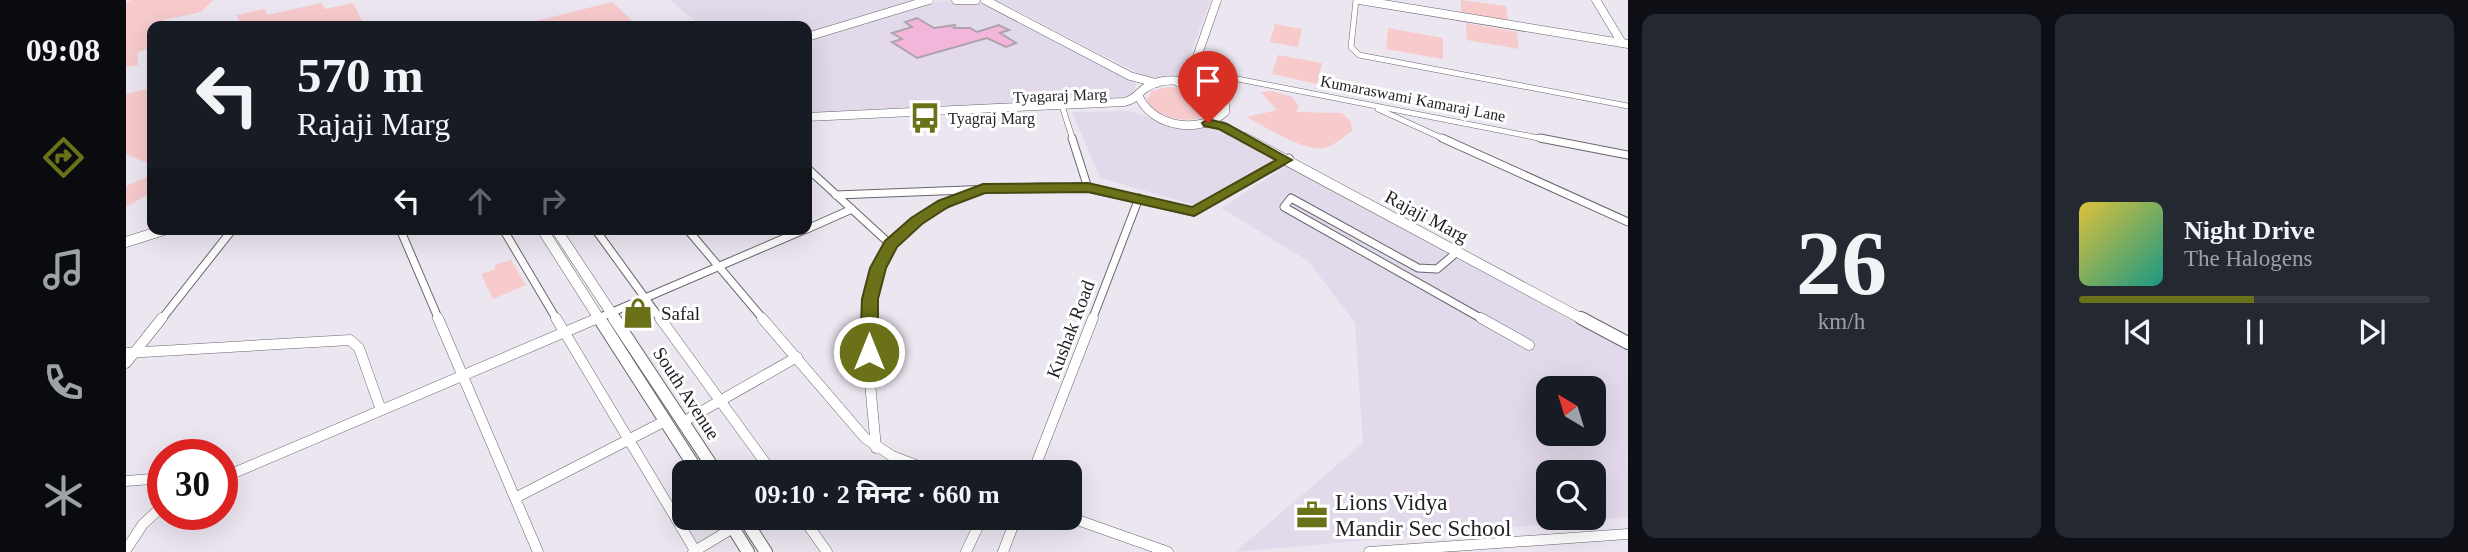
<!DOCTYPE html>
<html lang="hi">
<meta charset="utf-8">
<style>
:root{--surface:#171b24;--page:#242831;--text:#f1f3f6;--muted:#9ea1a6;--line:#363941;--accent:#6a7118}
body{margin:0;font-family:"Times New Roman","Noto Sans Devanagari",serif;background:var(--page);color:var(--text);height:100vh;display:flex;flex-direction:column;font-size:26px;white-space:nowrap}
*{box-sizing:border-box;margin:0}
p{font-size:23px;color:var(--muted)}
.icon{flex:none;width:38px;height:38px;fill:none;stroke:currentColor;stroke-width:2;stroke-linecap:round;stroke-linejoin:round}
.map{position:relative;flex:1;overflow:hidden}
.drawer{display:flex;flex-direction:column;gap:14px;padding:14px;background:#0d0f14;width:840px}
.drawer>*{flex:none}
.top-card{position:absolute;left:21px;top:21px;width:665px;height:214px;border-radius:14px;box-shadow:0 7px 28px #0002;background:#171b24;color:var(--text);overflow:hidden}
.needle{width:46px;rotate:322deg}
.tools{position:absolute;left:1410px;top:376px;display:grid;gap:14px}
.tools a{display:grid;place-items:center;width:70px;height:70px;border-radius:14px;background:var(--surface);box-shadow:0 7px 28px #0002;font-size:35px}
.speed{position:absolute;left:21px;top:439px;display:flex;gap:14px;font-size:35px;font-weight:700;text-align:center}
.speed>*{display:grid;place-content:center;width:91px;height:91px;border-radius:50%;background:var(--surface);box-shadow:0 7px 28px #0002;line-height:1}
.speed .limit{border:10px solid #d22;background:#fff;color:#111}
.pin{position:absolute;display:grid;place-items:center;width:60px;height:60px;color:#fff;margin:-72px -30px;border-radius:50% 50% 50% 0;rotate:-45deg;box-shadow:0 0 7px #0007}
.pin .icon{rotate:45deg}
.me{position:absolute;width:77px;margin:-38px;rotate:0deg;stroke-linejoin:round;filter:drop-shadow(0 0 5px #0008)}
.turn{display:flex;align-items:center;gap:24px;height:147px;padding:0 35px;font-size:32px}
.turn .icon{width:91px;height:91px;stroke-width:2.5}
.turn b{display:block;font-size:49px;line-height:60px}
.lanes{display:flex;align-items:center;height:66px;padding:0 35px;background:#0003;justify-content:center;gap:35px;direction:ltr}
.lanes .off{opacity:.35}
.drawer .card{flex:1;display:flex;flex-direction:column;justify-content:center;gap:10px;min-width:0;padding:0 24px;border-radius:14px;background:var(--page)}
.drawer .dial{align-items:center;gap:0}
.dial b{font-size:91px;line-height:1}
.song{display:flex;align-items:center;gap:21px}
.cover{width:84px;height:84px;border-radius:10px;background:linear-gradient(135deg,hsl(50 70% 55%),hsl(170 70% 35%))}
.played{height:7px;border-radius:4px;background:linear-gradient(90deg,var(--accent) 50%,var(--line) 50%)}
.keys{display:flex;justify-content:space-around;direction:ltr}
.drawer .tiles{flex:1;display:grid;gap:14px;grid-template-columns:repeat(2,1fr)}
.trip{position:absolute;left:546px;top:460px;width:410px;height:70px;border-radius:14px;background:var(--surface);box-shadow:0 7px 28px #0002;font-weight:700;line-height:70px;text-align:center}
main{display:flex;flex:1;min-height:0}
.tabs{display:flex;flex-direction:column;width:126px;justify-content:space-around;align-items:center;background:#090b0e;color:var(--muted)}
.tabs .icon{width:49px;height:49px}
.tabs .current{color:var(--accent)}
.tabs b{font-size:32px;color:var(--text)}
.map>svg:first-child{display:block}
</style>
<main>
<nav class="tabs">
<b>09:08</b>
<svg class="icon current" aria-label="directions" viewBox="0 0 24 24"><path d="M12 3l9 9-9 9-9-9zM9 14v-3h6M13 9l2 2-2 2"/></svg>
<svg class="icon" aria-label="music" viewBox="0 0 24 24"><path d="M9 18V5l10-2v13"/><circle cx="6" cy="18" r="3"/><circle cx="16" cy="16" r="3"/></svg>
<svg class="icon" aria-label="phone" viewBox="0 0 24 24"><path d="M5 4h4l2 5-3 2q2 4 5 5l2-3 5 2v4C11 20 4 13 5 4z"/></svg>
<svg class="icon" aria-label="climate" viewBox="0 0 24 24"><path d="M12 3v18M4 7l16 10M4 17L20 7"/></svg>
</nav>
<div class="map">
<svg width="1502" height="552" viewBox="0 0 1502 552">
<rect width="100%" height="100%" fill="#ece6f1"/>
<!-- built -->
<g fill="#e2d9ea" fill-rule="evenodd">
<polygon points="544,0 796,0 681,33 681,26 576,26"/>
<polygon points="815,0 838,4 860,3 1010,83 1008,95 996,101 681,114 681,41"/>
<polygon points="870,0 1080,0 1084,2 1055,77 1023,79"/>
<polygon points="1003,111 1050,126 1088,126 1150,160 1072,206 974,178 946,112"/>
<path d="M1161 166 1502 347V517L1109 552 1237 443 1229 323 1182 261 1095 208ZM1423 388H1468V434H1423ZM1423 472H1468V518H1423Z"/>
</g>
<!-- green -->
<g fill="#f7cacc">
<polygon points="5,0 87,0 75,12 37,20 37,26 26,26 26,48 11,52 12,65 0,67 0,3"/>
<polygon points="1335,0 1380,6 1382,20 1335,12"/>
<polygon points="486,2 512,26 388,26 394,25"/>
<polygon points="196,3 199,9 227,3 239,26 89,26 113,21 111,15 139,9 141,15"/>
<polygon points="1340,23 1391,32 1393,49 1341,40"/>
<polygon points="1149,24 1176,29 1172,47 1144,42"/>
<polygon points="1262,28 1317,38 1317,59 1260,49"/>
<polygon points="1152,55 1196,63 1191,84 1146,74"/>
<path d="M1041 87C1057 87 1081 90 1086 108 1074 129 1030 119 1021 100L1026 91Z"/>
<polygon points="26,88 26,165 0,154 0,94"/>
<path d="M1146 91 1166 97 1173 106 1170 112 1216 113 1225 122 1226 131C1218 136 1207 147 1197 148 1178 152 1138 126 1120 117L1151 110 1135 92Z"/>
<polygon points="26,175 26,192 0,207 0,186"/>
<polygon points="385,260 400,285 367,299 355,274 369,269 369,265"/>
</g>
<!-- building -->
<polygon fill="#f4b5db" stroke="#ada3a9" stroke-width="2" points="791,18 808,28 829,25 828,28 844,28 851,32 873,25 883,30 874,33 890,43 880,47 861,38 791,58 766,42 776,39 766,33 786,27 779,22"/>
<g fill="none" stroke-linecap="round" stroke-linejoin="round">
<defs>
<g id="street-far2">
<polyline points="1230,0 1225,47 1233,55 1502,106"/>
<polyline points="1066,70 1423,140"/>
<polyline points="937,109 947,140"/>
<polyline points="1252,109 1320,140"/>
</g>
<g id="street-far1">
<polyline points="946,138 962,188"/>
<polyline points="1316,138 1502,222"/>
<polyline points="1414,138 1502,155"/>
<polyline points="681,168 765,245"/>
<polyline points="710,195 917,187 962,188 1068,212 1163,158"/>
<polyline points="274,229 313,320"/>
<polyline points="377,229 431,320"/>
<polyline points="469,229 535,320"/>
<polyline points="561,229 638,320"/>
<polyline points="681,229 726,209"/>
<polyline points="1331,252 1311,269 1292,268 1165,198 1158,207 1358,320"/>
<polyline points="35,320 106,230"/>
<polyline points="468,320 680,229"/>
<path d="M742 320C749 245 781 219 848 192"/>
<polyline points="966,320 1013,198"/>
</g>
<g id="street">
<polyline points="312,318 412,552"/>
<polyline points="430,318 570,552"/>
<polyline points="534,318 646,472"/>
<polyline points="636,318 739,438 766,456 808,472"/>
<polyline points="742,318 743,372 750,448"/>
<polyline points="1355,318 1403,345"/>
<polyline points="0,353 224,340 233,348 255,410"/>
<polyline points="0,363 36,318"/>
<polyline points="557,422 671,357"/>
<polyline points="907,472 967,318"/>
<polyline points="96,478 472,318"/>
<polyline points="0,481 37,478"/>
<polyline points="389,498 539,421"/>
<polyline points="943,517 1042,552"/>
<polyline points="677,518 701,552"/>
<polyline points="0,550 17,524 37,506"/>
<polyline points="567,552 607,528"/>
<polyline points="840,552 856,518"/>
<polyline points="877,552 890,518"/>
<polyline points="1243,552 1502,534"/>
</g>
<g id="secondary-far2">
<polyline points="830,0 850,0"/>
<polyline points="859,0 1004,76 1030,83"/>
<polyline points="1233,0 1502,44"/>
<polyline points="1470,0 1496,43"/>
<polyline points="681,37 803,0"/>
<polyline points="1052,82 1064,77 1091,0"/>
<path d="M681 117 998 102C1010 100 1012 92 1021 87 1046 72 1081 85 1099 104V112C1074 134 1028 128 1013 97"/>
<polyline points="1083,123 1097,126 1122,140"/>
</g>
<g id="secondary-far1">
<polyline points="1119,138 1458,320"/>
<polyline points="92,229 111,229"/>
<polyline points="416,229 474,320"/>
<polyline points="430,229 490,320"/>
<polyline points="0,242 41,229"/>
</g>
<g id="secondary">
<polyline points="473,318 572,472"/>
<polyline points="488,318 590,472"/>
<polyline points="1455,318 1502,343"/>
<polyline points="601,518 622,552"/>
<polyline points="618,518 640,552"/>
</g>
</defs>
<!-- street-far2 casing -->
<use href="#street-far2" stroke="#69656d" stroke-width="6"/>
<!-- street-far1 casing -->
<use href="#street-far1" stroke="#69656d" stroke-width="9"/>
<!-- street casing -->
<use href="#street" stroke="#69656d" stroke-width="11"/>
<!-- secondary-far2 casing -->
<use href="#secondary-far2" stroke="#69656d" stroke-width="9"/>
<!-- secondary-far1 casing -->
<use href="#secondary-far1" stroke="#69656d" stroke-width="11"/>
<!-- secondary casing -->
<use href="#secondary" stroke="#69656d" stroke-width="14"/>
<!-- street-far2 -->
<use href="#street-far2" stroke="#fff" stroke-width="5"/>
<!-- street-far1 -->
<use href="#street-far1" stroke="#fff" stroke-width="7"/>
<!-- street -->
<use href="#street" stroke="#fff" stroke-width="10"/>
<!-- secondary-far2 -->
<use href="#secondary-far2" stroke="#fff" stroke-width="8"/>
<!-- secondary-far1 -->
<use href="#secondary-far1" stroke="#fff" stroke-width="10"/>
<!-- secondary -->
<use href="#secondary" stroke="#fff" stroke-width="12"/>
</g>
<!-- route -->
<polygon fill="#6a7118" stroke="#454910" stroke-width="2" points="1082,119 1101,124 1166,160 1068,216 962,192 859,193 822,207 796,224 771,247 760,268 752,299 752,352 749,357 737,357 734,352 736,299 744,268 759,241 785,218 812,201 857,184 962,183 1066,207 1150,160 1093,129 1078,126 1076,123"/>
<!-- icons -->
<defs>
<symbol id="bus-bare" viewBox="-9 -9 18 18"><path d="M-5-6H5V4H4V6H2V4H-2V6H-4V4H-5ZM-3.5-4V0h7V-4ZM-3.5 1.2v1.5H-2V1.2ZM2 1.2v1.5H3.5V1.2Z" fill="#6a7118" stroke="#fff" stroke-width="2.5" paint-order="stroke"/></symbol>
<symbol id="shop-bare" viewBox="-9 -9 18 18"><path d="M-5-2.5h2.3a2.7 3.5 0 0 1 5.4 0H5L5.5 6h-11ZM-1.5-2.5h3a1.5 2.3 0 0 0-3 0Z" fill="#6a7118" stroke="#fff" stroke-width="2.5" paint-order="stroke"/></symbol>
<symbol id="office-bare" viewBox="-9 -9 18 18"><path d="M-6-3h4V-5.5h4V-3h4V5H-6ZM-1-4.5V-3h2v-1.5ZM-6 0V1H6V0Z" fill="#6a7118" stroke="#fff" stroke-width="2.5" paint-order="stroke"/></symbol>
</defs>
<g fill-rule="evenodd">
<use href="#bus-bare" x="777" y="96" width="44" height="44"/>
<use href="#shop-bare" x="490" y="291" width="44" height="44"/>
<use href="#office-bare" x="1164" y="493" width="44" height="44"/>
</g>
<g text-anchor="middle" stroke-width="6" stroke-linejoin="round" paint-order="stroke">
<!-- far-street labels -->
<g font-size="16" fill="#211f23" stroke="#fff">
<text transform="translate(934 95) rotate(-2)" y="6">Tyagaraj Marg</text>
<text transform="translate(1287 98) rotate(11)" y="6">Kumaraswami Kamaraj Lane</text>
</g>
<!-- far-poi labels -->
<g font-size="16" fill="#211f23" stroke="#fff" text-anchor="start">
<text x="822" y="124">Tyagraj Marg</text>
</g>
<!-- street labels -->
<g font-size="19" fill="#211f23" stroke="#fff">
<text transform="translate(1301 216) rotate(28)" y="7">Rajaji Marg</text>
<text transform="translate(944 329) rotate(-69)" y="7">Kushak Road</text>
<text transform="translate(561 393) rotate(57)" y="7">South Avenue</text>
</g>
<!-- poi labels -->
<g font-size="19" fill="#211f23" stroke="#fff" text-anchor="start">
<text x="535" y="320">Safal</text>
</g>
<!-- near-poi labels -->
<g font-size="23" fill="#211f23" stroke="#fff" text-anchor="start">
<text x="1209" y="510">Lions Vidya<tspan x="1209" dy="26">Mandir Sec School</tspan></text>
</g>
</g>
</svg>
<div class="tools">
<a><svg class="needle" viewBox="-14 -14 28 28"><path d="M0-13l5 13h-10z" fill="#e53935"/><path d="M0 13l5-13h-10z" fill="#9ea1a6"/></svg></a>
<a><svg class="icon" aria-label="search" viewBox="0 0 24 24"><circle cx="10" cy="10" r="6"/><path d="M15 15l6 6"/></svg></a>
</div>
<div class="speed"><div class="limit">30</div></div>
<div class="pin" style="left:1082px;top:123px;background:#d93025"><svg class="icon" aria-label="arrive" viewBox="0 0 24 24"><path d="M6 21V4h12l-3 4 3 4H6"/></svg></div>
<svg class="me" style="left:743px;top:352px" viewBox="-20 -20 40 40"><circle r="17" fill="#6a7118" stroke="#fff" stroke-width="3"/><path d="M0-11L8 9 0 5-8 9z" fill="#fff"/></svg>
<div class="trip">09:10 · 2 मिनट · 660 m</div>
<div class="top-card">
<div class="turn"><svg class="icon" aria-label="left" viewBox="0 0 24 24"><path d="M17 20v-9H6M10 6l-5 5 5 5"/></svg><div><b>570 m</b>Rajaji Marg</div></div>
<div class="lanes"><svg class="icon" aria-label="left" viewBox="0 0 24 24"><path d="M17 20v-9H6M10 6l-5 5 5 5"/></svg><svg class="icon off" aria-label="ahead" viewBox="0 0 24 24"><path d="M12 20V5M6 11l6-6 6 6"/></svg><svg class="icon off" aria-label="right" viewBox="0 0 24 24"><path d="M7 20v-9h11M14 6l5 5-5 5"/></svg></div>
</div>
</div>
<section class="drawer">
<div class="tiles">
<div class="card dial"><b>26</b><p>km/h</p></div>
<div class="card">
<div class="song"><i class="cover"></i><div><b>Night Drive</b><p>The Halogens</p></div></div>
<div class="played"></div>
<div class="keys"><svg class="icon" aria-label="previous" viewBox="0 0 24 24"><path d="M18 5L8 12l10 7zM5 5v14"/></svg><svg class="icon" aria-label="pause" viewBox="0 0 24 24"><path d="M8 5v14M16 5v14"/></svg><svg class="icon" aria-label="next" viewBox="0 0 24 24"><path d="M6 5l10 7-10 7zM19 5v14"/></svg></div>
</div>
</div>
</section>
</main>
